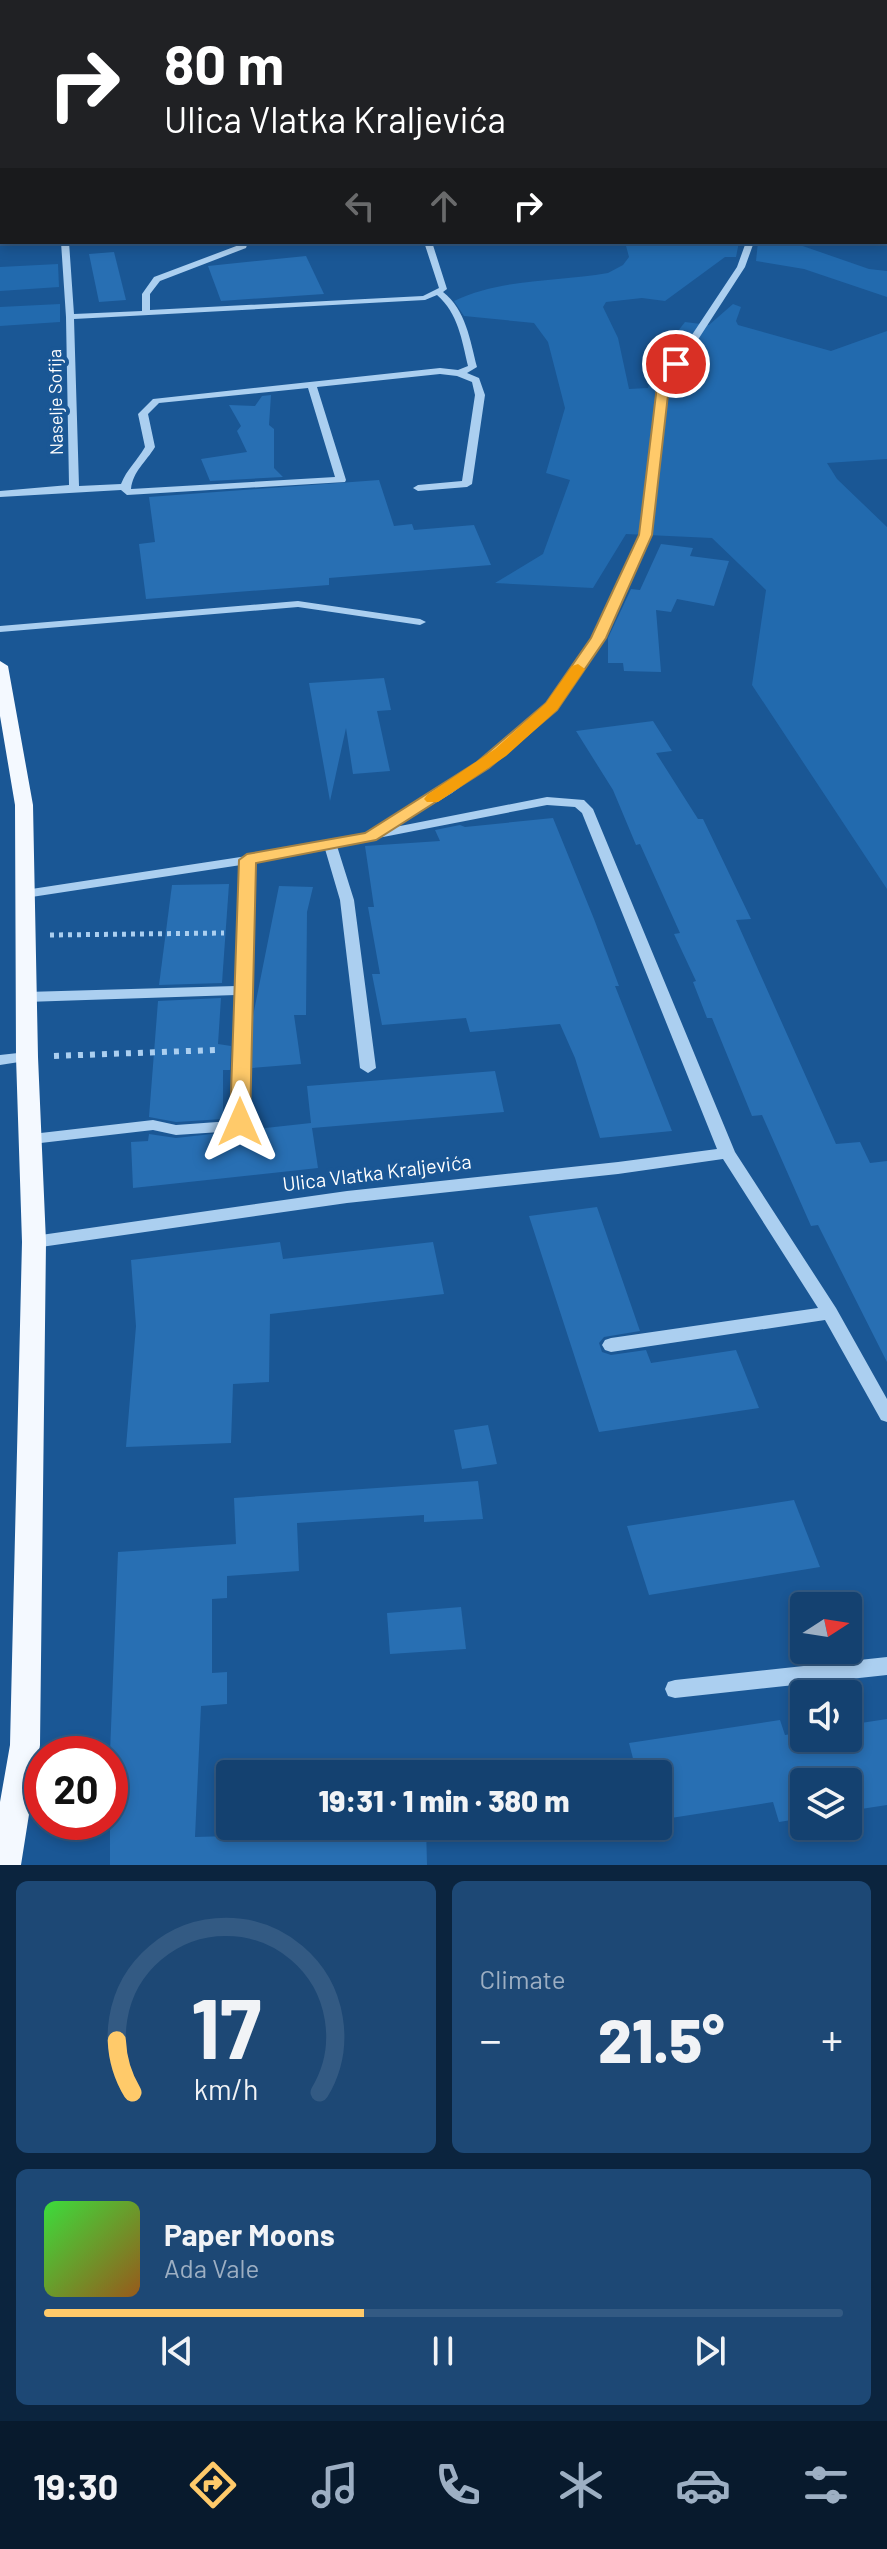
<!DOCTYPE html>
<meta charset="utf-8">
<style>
:root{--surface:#144170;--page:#1d4875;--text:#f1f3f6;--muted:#9dafc3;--line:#335a83;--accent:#ffca6a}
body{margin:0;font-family:Barlow,sans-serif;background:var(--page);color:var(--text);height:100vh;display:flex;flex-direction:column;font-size:30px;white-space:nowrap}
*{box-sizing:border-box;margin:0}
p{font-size:26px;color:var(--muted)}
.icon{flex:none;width:44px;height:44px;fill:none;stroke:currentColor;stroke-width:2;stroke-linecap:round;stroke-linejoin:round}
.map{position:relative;height:1865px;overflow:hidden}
.details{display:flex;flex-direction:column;gap:16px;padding:16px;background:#0b243e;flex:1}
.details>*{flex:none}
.hud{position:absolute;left:0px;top:0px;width:888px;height:244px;box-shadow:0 4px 12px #0003,0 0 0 2px var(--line);background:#202124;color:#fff;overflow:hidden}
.needle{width:52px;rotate:78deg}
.tools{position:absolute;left:790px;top:1592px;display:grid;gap:16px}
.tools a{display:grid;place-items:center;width:72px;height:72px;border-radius:8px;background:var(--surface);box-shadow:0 4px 12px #0003,0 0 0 2px var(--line);font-size:40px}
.speed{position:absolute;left:24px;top:1736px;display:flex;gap:16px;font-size:40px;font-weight:700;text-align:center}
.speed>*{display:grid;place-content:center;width:104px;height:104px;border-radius:50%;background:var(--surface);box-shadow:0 4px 12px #0003,0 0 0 2px var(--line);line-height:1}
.speed .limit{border:12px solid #d22;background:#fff;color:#111}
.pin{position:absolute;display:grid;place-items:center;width:68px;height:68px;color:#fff;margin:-34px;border:4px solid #fff;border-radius:50%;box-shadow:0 2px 8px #0007}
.me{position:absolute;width:88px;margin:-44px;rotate:0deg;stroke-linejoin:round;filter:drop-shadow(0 0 6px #0008)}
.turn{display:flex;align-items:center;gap:28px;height:168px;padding:0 32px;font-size:36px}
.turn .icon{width:104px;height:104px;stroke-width:2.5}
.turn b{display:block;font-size:56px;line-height:68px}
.lanes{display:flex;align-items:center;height:76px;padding:0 32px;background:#0003;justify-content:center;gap:40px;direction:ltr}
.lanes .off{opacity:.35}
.big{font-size:60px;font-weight:800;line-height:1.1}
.details .tile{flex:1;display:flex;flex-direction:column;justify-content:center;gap:12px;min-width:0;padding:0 28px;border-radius:12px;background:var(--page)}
.details .dial{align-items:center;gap:0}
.dial svg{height:208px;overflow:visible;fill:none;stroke:var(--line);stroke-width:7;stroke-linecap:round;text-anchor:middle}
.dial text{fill:var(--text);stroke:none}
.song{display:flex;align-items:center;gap:24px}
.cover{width:96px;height:96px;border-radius:12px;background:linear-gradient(135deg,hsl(120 70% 55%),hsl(30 70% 35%))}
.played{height:8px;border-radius:4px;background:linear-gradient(90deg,var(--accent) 40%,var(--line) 40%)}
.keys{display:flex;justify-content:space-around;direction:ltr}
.heat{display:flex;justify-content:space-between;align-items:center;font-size:44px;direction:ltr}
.details .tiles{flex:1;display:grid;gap:16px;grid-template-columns:1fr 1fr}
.tile:last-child{grid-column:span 2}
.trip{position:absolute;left:216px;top:1760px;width:456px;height:80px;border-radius:8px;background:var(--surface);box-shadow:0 4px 12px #0003,0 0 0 2px var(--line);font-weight:800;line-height:80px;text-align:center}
.dock{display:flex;height:128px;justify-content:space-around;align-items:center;background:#081a2d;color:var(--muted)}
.dock .icon{width:56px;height:56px}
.dock .selected{color:var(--accent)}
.dock b{font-size:36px;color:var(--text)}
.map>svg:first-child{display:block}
</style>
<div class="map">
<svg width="887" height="1865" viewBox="0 0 887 1865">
<rect width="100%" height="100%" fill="#1a5795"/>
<!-- green -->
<g fill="#226aae">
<path d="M625 242H739L736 257H725L665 301 642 298 606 302 603 307 618 338 629 389 648 388 657 358 685 322 709 325 733 304 741 307 736 321 738 325 831 351 887 331V459L827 463 837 479 887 527V889L752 685 766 590 712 538 626 534 593 588 495 583 543 554 570 480 546 473 565 408 548 342 534 323 464 316 454 301C503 278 556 282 608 273L623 265 629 257Z"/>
<polygon points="758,242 802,242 797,244 869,269 887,271 887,297 804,269 756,261"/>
<polygon points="58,264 59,287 0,291 0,267"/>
<polygon points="60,304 60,322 0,326 0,307"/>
</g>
<!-- building -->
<g fill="#286fb3">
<polygon points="114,252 126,300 99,302 89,254"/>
<polygon points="306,256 324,294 221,301 208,266"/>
<polygon points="271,395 269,425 274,429 274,468 283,477 210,481 201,459 247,452 237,431 241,426 229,405 255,406 262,396"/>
<polygon points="379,480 394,526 412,524 414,530 474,525 491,565 329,578 329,585 146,599 139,544 155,542 149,497"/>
<polygon points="661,544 693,548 690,556 729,561 714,606 677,599 671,612 656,610 661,672 624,671 623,663 608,663 608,638 631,589 640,590"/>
<polygon points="384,678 391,710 377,711 390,771 353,774 346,728 330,801 309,683"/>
<polygon points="653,721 672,751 656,753 698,819 703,819 751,919 736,920 836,1144 860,1142 870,1163 887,1161 887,1362 818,1225 811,1226 762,1115 752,1116 712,1018 707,1018 693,982 696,981 674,934 680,933 640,844 636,845 613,790 576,731"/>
<polygon points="553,818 594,919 619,986 615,986 672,1131 600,1138 575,1058 560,1024 470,1032 466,1018 382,1025 372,974 380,974 368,907 374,907 365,846 440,841 435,830 460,825 465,827"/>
<polygon points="229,884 222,983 159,985 172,885"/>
<polygon points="279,886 313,887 307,912 306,1015 294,1015 301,1064 252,1068 253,1016"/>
<polygon points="221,998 218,1044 231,1046 230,1070 223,1070 223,1119 176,1122 149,1117 158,1001"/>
<polygon points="495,1071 504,1112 312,1128 318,1168 133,1188 131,1142 148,1141 149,1134 176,1138 311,1123 307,1086"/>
<polygon points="597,1207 640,1331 604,1337 599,1343 602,1352 611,1355 646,1350 651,1363 736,1350 759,1408 599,1432 529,1216"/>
<polygon points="280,1242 283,1259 433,1242 444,1294 270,1314 269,1382 233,1384 231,1443 126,1447 136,1326 131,1260"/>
<polygon points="488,1425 497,1464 462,1469 454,1430"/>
<polygon points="478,1481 483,1519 424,1522 424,1515 297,1523 299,1571 227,1576 227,1598 212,1599 212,1673 227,1672 227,1704 201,1706 195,1837 306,1834 306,1826 426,1826 427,1865 110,1865 110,1753 118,1552 236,1544 234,1498"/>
<polygon points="794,1500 820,1567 649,1595 627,1526"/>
<polygon points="461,1607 466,1649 390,1654 387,1613"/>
<polygon points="887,1719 887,1805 848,1811 848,1782 804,1782 804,1818 779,1822 773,1802 658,1820 658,1774 637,1774 629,1743 780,1720 785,1735 804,1732 804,1738 848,1738 848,1725"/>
</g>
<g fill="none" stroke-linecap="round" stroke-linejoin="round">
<!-- path-far1 -->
<polyline stroke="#abcff0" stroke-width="5" stroke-dasharray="4 5" stroke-linecap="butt" points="50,935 224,933"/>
<!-- path -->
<polyline stroke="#abcff0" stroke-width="6" stroke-dasharray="5 7" stroke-linecap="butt" points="54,1056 216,1050"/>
<!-- minor -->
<g fill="#abcff0" fill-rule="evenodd">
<rect x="0" y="55" width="2" height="4"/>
<path d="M61 242H69L74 314 142 311V294L154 277 239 245 240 242H248L246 248 160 281 150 294V310L423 296 439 288 424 242H432L447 289 443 292C466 310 470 340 477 367L467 373 479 378 485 395 472 484 467 487 418 491 413 488 418 485 462 481 475 395 472 382 457 376 440 374 317 387 346 480 345 482 127 495 121 490 0 497V491L69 485 66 317ZM437 295C458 313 462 340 468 366L458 370 440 368 153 399 138 414 145 447C137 461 127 469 121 484L79 486 74 319 425 300ZM308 388 335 477 131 489C133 471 146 462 155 447L148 414 159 403Z"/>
<polygon points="746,242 754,242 745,267 668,386 651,535 604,638 556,710 504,755 452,793 395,827 547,797 584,800 593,809 735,1152 836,1308 887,1399 887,1422 881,1420 825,1320 611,1352 605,1350 602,1345 605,1340 611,1338 818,1308 723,1159 618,1174 347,1203 34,1248 28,1246 26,1242 28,1238 34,1236 347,1191 618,1162 717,1149 582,813 575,807 547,805 337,846 354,900 376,1068 368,1073 360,1068 340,900 325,849 254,863 256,888 250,990 248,1122 241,1130 235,1131 176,1135 153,1130 32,1144 26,1143 24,1139 26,1135 32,1134 153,1120 176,1125 231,1121 236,995 26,1002 19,997 26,992 236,986 242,888 241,865 25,898 18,894 25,890 247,856 375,831 376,827 444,787 496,749 548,705 592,638 641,535 658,386 737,267"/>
<polygon points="298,601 420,619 426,622 420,625 298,607 0,632 0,626"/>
<polygon points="27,1052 32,1054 35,1057 32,1060 0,1065 0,1055"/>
<polygon points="887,1657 887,1675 675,1698 668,1696 665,1689 668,1682 675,1680"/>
</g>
<!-- major -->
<polygon fill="#f4f9ff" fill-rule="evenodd" points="0,661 8,666 33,805 38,1057 46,1242 40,1745 21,1865 0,1865 0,1802 10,1745 22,1242 16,1057 15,805 0,716"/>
</g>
<!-- route -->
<polygon fill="#ffca6a" stroke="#a68345" stroke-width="2" points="672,362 682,364 669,386 652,535 606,638 557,710 489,768 376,840 256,863 250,1122 240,1129 233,1127 230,1122 239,860 247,854 365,833 477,762 546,703 591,638 639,535 657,386"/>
<!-- slow -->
<polygon fill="#f59e0b" points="578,664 585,669 557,710 506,756 438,802 427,802 424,799 427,795 495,749 546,703 572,666"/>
<g text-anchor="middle" stroke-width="8" stroke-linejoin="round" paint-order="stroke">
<!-- far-street labels -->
<g font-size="18" fill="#fff" stroke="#1a5795">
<text transform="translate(56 402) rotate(-91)" y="6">Naselje Sofija</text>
</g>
<!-- street labels -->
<g font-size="20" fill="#fff" stroke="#1a5795">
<text transform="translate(377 1173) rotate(-7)" y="7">Ulica Vlatka Kraljevića</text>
</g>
</g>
</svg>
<div class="tools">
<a><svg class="needle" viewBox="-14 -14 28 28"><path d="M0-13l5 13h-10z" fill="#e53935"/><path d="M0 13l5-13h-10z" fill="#9dafc3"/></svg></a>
<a><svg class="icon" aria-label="sound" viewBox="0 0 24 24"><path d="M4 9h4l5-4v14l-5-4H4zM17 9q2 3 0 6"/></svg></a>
<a><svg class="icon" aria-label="layers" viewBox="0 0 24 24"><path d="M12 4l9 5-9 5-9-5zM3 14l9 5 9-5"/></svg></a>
</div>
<div class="speed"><div class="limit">20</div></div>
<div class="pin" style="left:676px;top:364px;background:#d93025"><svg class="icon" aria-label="arrive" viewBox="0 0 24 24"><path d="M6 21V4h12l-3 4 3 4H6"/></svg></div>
<svg class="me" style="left:240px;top:1122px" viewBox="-20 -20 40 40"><path d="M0-17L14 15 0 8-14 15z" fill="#ffca6a" stroke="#fff" stroke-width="4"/></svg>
<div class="trip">19:31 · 1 min · 380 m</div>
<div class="hud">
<div class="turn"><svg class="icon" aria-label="right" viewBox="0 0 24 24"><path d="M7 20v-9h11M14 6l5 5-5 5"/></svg><div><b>80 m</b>Ulica Vlatka Kraljevića</div></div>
<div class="lanes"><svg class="icon off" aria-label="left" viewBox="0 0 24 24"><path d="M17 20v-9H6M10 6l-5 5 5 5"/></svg><svg class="icon off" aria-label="ahead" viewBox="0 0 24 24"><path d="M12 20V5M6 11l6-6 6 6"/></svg><svg class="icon" aria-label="right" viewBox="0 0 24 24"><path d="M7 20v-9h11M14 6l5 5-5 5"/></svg></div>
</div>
</div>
<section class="details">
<div class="tiles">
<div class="tile dial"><svg viewBox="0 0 100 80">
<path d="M14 69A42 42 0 1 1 86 69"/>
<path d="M14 69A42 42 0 0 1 8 49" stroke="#ffca6a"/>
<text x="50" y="56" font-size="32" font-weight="700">17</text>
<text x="50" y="72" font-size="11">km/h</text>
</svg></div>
<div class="tile"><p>Climate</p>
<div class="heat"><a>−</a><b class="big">21.5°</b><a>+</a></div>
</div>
<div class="tile">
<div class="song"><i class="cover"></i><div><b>Paper Moons</b><p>Ada Vale</p></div></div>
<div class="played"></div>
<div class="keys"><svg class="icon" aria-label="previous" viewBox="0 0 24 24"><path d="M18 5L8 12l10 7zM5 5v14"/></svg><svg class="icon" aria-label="pause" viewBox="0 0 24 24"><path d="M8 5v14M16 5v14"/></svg><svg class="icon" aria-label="next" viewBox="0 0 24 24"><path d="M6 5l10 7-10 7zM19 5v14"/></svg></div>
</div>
</div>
</section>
<nav class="dock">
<b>19:30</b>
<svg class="icon selected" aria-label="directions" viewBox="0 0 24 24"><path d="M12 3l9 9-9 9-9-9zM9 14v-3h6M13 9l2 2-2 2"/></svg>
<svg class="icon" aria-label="music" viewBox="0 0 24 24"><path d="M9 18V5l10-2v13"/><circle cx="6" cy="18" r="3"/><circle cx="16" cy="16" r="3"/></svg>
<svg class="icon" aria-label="phone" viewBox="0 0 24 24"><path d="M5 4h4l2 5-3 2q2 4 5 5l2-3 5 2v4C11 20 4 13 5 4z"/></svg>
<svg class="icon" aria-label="climate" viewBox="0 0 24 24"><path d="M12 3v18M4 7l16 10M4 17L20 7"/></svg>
<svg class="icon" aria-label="car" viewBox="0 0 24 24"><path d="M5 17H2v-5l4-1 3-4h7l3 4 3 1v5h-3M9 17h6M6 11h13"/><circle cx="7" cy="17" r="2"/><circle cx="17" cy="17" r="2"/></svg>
<svg class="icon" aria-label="filters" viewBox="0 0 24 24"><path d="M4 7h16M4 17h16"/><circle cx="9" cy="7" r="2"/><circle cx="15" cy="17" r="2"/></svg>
</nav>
